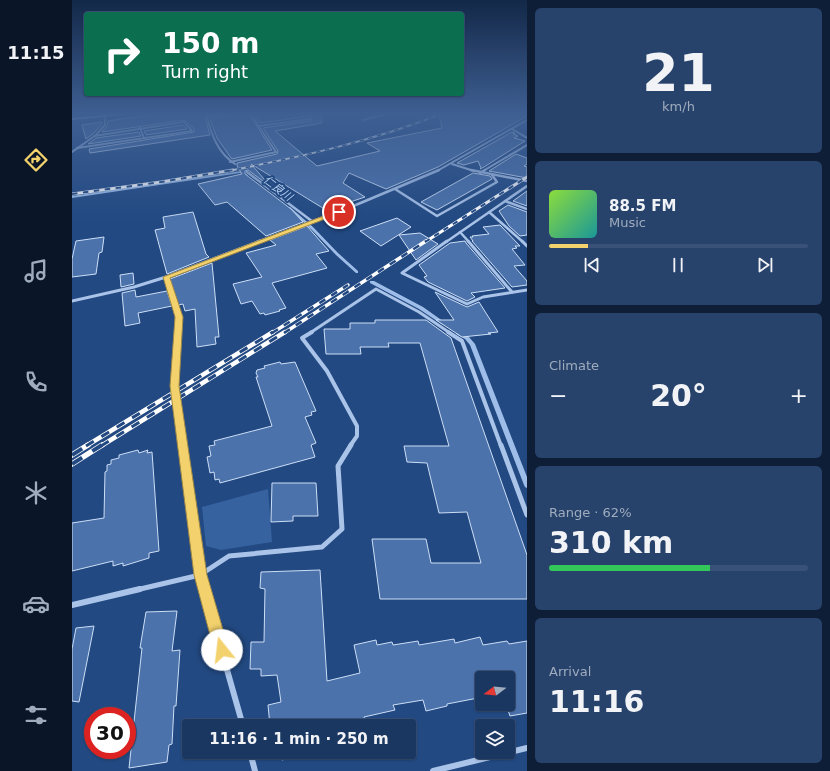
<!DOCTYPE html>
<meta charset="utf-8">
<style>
:root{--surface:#1a3762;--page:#27426b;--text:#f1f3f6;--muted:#9facbe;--line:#385177;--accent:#f3d16c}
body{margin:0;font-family:"DejaVu Sans","Noto Sans JP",sans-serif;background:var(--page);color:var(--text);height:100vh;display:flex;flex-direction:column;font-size:15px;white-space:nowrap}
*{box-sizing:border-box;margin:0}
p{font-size:13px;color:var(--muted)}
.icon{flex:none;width:22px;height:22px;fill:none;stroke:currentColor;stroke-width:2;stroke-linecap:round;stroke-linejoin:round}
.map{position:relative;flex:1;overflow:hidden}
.details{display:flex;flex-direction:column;gap:8px;padding:8px;background:#0e1e36;width:303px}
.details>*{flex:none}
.banner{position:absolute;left:12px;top:12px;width:380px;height:84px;border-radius:4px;box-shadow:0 1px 3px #0004,0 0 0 1px var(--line);background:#0b6e4f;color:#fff;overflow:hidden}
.needle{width:26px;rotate:254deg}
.tools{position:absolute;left:403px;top:671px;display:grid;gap:8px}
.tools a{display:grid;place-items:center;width:40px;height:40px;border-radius:4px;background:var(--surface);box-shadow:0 1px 3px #0004,0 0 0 1px var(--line);font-size:20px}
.speed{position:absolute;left:12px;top:707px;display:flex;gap:8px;font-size:20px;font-weight:700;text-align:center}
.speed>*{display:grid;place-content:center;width:52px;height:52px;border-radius:50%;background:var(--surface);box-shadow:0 1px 3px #0004,0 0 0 1px var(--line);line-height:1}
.speed .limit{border:6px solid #d22;background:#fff;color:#111}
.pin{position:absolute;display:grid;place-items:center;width:34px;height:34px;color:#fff;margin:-17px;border:2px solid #fff;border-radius:50%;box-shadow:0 1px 4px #0007}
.me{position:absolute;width:44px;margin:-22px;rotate:344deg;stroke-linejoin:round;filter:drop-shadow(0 0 3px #0008)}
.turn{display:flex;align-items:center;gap:14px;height:84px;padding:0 12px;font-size:18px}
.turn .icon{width:52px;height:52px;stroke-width:2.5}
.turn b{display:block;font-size:28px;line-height:34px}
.big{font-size:30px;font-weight:600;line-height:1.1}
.details .card{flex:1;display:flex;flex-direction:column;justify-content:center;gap:6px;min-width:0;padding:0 14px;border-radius:6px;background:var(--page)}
.details .dial{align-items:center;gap:0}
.dial b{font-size:52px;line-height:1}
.song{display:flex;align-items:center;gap:12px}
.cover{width:48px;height:48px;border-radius:6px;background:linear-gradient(135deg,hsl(90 70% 55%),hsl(180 70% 35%))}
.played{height:4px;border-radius:2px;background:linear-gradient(90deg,var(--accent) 15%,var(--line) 15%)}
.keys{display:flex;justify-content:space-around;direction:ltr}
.heat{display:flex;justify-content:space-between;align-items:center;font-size:22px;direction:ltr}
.charge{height:6px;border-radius:3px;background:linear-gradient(90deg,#34c759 62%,var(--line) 0)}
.trip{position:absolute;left:110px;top:719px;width:234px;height:40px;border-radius:4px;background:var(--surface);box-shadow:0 1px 3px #0004,0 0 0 1px var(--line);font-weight:600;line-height:40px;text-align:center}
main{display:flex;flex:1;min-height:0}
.dock{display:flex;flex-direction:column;width:72px;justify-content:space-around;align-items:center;background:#0a1627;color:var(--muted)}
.dock .icon{width:28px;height:28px}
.dock .active{color:var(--accent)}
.dock b{font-size:18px;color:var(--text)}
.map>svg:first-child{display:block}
</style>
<main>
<nav class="dock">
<b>11:15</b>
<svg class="icon active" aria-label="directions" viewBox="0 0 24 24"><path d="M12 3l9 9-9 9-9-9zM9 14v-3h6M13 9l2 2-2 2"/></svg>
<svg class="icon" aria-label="music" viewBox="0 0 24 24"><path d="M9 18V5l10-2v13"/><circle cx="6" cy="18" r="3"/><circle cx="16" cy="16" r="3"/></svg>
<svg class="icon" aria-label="phone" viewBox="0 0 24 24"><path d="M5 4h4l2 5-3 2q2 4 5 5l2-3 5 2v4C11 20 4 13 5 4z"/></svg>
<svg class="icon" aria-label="climate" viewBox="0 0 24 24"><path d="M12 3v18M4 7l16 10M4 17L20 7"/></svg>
<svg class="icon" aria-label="car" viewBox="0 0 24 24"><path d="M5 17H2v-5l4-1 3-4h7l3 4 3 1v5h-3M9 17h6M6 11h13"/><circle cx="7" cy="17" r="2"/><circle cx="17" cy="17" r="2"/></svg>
<svg class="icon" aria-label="filters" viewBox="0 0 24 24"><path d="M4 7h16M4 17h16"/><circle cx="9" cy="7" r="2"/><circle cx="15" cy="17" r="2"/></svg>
</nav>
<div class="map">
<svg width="455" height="771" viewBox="0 0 455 771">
<rect width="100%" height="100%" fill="#224982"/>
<!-- green -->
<polygon fill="#3662a0" points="196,489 200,542 149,550 134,546 130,507"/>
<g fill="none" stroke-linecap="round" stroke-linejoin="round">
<!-- stream -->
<g fill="#9ebee9" fill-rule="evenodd">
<polygon points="169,171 176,175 176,177 174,177 168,173 0,198 0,196"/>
<polygon points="216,207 218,207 241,227 266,253 286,271 286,273 284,273 264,255 239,229 216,209"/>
<polygon points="298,281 302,281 351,307 375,324 375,325 371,325 347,309 298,283"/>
<polygon points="386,331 397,337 403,344 455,477 455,488 453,487 452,485 398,345 393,339 384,334 384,332"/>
</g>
</g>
<!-- building -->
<g fill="#4b72ab" stroke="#cddef6" fill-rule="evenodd">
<polygon points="82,114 137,114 134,115 133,117 138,135 18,153 17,149 122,132 122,129 112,120 30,132 35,126 36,121"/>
<polygon points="157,114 177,114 200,150 160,159 159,158 145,138 138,119 155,116"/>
<polygon points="182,114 232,114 233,117 188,123"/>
<polygon points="237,114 250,114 250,123 203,131 245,166 308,151 295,143 370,128 367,114 455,114 455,116 366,167 314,189 277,173 271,183 293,197 254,210 179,164 199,187 176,170 173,171 173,174 219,209 231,222 194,236 155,202 143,205 126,184 170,174 165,166 165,163 205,154 206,151 191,128 239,121 240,118"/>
<polygon points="30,122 30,124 22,133 14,139 10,125"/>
<polygon points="111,125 115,129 74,135 72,131"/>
<polygon points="67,132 69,136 16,144 24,138"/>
<polygon points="440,132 443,133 441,134 446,136 442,138 453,141 412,167 408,169 409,168 406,161 392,165 385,163"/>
<polygon points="444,154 455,158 455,164 452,166 455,167 455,178 417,171"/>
<polygon points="401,173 418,176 420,179 365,210 349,202"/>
<polygon points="455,191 455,206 441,201"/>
<polygon points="436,205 455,212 455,235 448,236 437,226 427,211"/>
<polygon points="121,212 134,254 137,257 95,274 83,230 93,228 91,217"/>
<polygon points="325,218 339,227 309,246 288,231"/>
<polygon points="428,225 448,246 443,246 445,248 440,249 453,265 442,266 455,281 455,285 440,287 400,241 401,241 398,237 401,237 400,236 417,234 411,227"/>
<polygon points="235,226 257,251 244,254 255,268 200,283 214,308 207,310 208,311 193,315 192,313 188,314 180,301 169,304 161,284 190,277 174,253 204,245 198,240"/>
<polygon points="348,233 366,244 344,260 327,235"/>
<polygon points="32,237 30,252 27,253 24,274 0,277 0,259 4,241"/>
<polygon points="393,241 394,243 433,288 399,293 403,297 395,301 356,282 352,277 355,276 347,265 378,243"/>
<polygon points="140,263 147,337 143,337 144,344 125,347 123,309 113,311 111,304 106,305 98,279"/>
<polygon points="61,273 62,284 49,287 48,275"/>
<polygon points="63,290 64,297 95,291 100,306 66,313 68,323 53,326 50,293"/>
<polygon points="363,292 395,307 407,302 426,332 416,333 419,334 390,337 364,320 382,320"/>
<polygon points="303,320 354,320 379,338 455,555 455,599 308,599 300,539 354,539 359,563 409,563 395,512 367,513 355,463 335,462 332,446 377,446 348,343 316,343 317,347 288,347 289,354 254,354 252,329 278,329 278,323 303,323"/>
<polygon points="208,362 209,364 223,362 244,411 239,412 240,415 233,417 244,443 239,445 243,457 148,483 147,479 143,480 142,472 138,473 135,457 139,456 137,446 143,445 142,441 200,426 184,377 186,377 184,373 185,370 193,368 192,366"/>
<polygon points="66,450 67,453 76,450 75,453 80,452 87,551 77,553 77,558 51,566 51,563 41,566 41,561 0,571 0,523 32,518 33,472 35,471 35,465 39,464 39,460 47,458 47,455"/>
<polygon points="200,483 244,483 246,516 221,516 221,521 199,522"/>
<path d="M248 570 255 681 288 673 282 645 304 640 305 645 320 642 321 645 346 641 347 645 382 639 383 643 408 637 411 645 435 641 437 644 455 641V713L438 716 434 705 411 710 406 698 375 704V706L354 711 351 700 321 705 323 710 292 717 294 726H198L196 705 209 702 205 675 189 676V669H178L179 642H192L193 589 188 588 189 572ZM410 678H436V704H410Z"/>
<polygon points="105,611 100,651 108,650 104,706 102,706 100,744 97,745 95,762 57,768 70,648 68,648 74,612"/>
<polygon points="22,626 7,702 0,701 0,649 4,628"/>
<polygon points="209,752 235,752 236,753 210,760"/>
</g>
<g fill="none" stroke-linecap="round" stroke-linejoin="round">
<!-- street-far5 -->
<g stroke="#aac3e8" stroke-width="2">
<path d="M155 114 135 117C140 136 146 153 163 164"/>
<polyline points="291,120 314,114"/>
<polyline points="187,126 238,119 234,114"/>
<polyline points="68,128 72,138"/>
<polyline points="440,129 455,138"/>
<polyline points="5,148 120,131 112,122 22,136"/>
<polyline points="0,152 24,135 33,125 33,117"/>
<polyline points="158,162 204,152 179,114"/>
<polyline points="380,164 402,171"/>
<polyline points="365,171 455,120"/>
<polyline points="411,171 455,145"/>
</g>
<!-- street-far4 -->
<g stroke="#aac3e8" stroke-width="2.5">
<polyline points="399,170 455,181"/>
<polyline points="175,172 241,222"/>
<polyline points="408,173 413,170"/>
<polyline points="323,189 365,216 425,182 420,175"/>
<polyline points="433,201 455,209"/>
<polyline points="417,212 451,242"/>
<polyline points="388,232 397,242"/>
<polyline points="185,242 279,207 367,170"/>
<polyline points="374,242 455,186"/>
</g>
<!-- street-far3 -->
<g stroke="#aac3e8" stroke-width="3">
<polyline points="375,241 330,273 395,304 411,297 455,290"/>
<polyline points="396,241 440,292"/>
<polyline points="450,241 455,246"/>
<polyline points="94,277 107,317 106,333"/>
<polyline points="0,301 62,287 94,277 188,241"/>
<polyline points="238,333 304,289 347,312 378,333"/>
</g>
<!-- street-far2 -->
<g stroke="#aac3e8" stroke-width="4">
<polyline points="106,332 102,386 110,446"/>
<polyline points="240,332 230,338 255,371 285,426 285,436 278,446"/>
<polyline points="376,332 390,341 429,446"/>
</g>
<!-- street-far1 -->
<g stroke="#aac3e8" stroke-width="5">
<polyline points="110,445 128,575 132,590"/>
<polyline points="429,445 455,515"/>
<polyline points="64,590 128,575 157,556 250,547 270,529 266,466 279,445"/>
</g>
<!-- street -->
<g stroke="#aac3e8" stroke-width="6">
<polyline points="132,589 171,726"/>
<polyline points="0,605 68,589"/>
<polyline points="178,752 183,771"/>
<polyline points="361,771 455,748"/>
</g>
<!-- primary -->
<polygon fill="#ecf2fe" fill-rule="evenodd" points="42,114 61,114 0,120 0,118"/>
<defs>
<path id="rail-far4" d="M156 171C228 157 301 141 369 114"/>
<g id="rail-far3">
<polyline points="0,194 89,182 161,170"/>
<polyline points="353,242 455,177"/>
</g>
<g id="rail-far2">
<polyline points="200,333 276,285"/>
<polyline points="212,333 354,241"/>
</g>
<g id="rail-far1">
<polyline points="14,446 201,332"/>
<polyline points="29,446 213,332"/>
</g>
<g id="rail">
<polyline points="0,455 16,445"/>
<polyline points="0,464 30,445"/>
</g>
</defs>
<!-- rail-far4 casing -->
<use href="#rail-far4" stroke="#fff" stroke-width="2"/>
<!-- rail-far3 casing -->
<use href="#rail-far3" stroke="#fff" stroke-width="3"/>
<!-- rail-far2 casing -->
<use href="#rail-far2" stroke="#fff" stroke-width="3.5"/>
<!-- rail-far1 casing -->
<use href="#rail-far1" stroke="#fff" stroke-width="4.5"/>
<!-- rail casing -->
<use href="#rail" stroke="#fff" stroke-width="5.5"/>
<!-- rail-far4 -->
<use href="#rail-far4" stroke="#224982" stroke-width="1.5" stroke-dasharray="4.5" stroke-linecap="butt"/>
<!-- rail-far3 -->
<use href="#rail-far3" stroke="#224982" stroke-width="2" stroke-dasharray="5.5" stroke-linecap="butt"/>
<!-- rail-far2 -->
<use href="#rail-far2" stroke="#224982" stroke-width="2.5" stroke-dasharray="7" stroke-linecap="butt"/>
<!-- rail-far1 -->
<use href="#rail-far1" stroke="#224982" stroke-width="3" stroke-dasharray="9" stroke-linecap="butt"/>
<!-- rail -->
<use href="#rail" stroke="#224982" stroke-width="4" stroke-dasharray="12" stroke-linecap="butt"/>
</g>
<!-- sky -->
<linearGradient id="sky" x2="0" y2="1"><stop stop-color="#132848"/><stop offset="0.51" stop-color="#3e5f92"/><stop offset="1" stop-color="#3e5f92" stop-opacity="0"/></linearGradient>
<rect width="455" height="222" fill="url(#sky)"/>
<!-- route -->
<polygon fill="#f3d16c" stroke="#9e8846" points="267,210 269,211 269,213 98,278 111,317 107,386 135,575 157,650 154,655 150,657 145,655 142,650 122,575 98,386 103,317 91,277"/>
<g text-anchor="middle" stroke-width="4" stroke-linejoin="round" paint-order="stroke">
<!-- far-water labels -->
<g font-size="11" font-style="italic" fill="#b5ceef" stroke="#224982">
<text transform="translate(206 188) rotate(37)" y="4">仁良川</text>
</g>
</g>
</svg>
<div class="tools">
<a><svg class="needle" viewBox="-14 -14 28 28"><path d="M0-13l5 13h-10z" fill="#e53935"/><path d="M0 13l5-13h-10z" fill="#9facbe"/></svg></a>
<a><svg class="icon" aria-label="layers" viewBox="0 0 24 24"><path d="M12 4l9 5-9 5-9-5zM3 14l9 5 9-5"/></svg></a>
</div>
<div class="speed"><div class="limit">30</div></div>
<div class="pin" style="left:267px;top:212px;background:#d93025"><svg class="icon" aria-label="arrive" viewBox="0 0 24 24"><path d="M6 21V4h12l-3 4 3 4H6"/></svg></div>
<svg class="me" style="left:150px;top:650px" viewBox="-20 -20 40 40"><circle r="19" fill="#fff"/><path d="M0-13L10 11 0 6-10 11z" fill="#f3d16c"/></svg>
<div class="trip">11:16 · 1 min · 250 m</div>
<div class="banner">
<div class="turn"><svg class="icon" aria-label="right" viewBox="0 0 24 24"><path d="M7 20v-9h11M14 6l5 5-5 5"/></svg><div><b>150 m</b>Turn right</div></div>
</div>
</div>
<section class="details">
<div class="card dial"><b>21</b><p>km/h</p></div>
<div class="card">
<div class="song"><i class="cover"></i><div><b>88.5 FM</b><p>Music</p></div></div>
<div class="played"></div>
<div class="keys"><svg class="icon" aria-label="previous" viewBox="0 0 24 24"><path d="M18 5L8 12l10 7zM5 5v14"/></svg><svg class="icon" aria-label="pause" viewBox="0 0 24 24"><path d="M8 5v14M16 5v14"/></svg><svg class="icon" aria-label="next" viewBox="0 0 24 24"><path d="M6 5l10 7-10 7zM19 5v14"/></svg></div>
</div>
<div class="card"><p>Climate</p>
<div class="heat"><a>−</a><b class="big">20°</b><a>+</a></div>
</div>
<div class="card"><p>Range · 62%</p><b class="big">310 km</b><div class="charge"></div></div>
<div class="card"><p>Arrival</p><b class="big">11:16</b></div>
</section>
</main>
